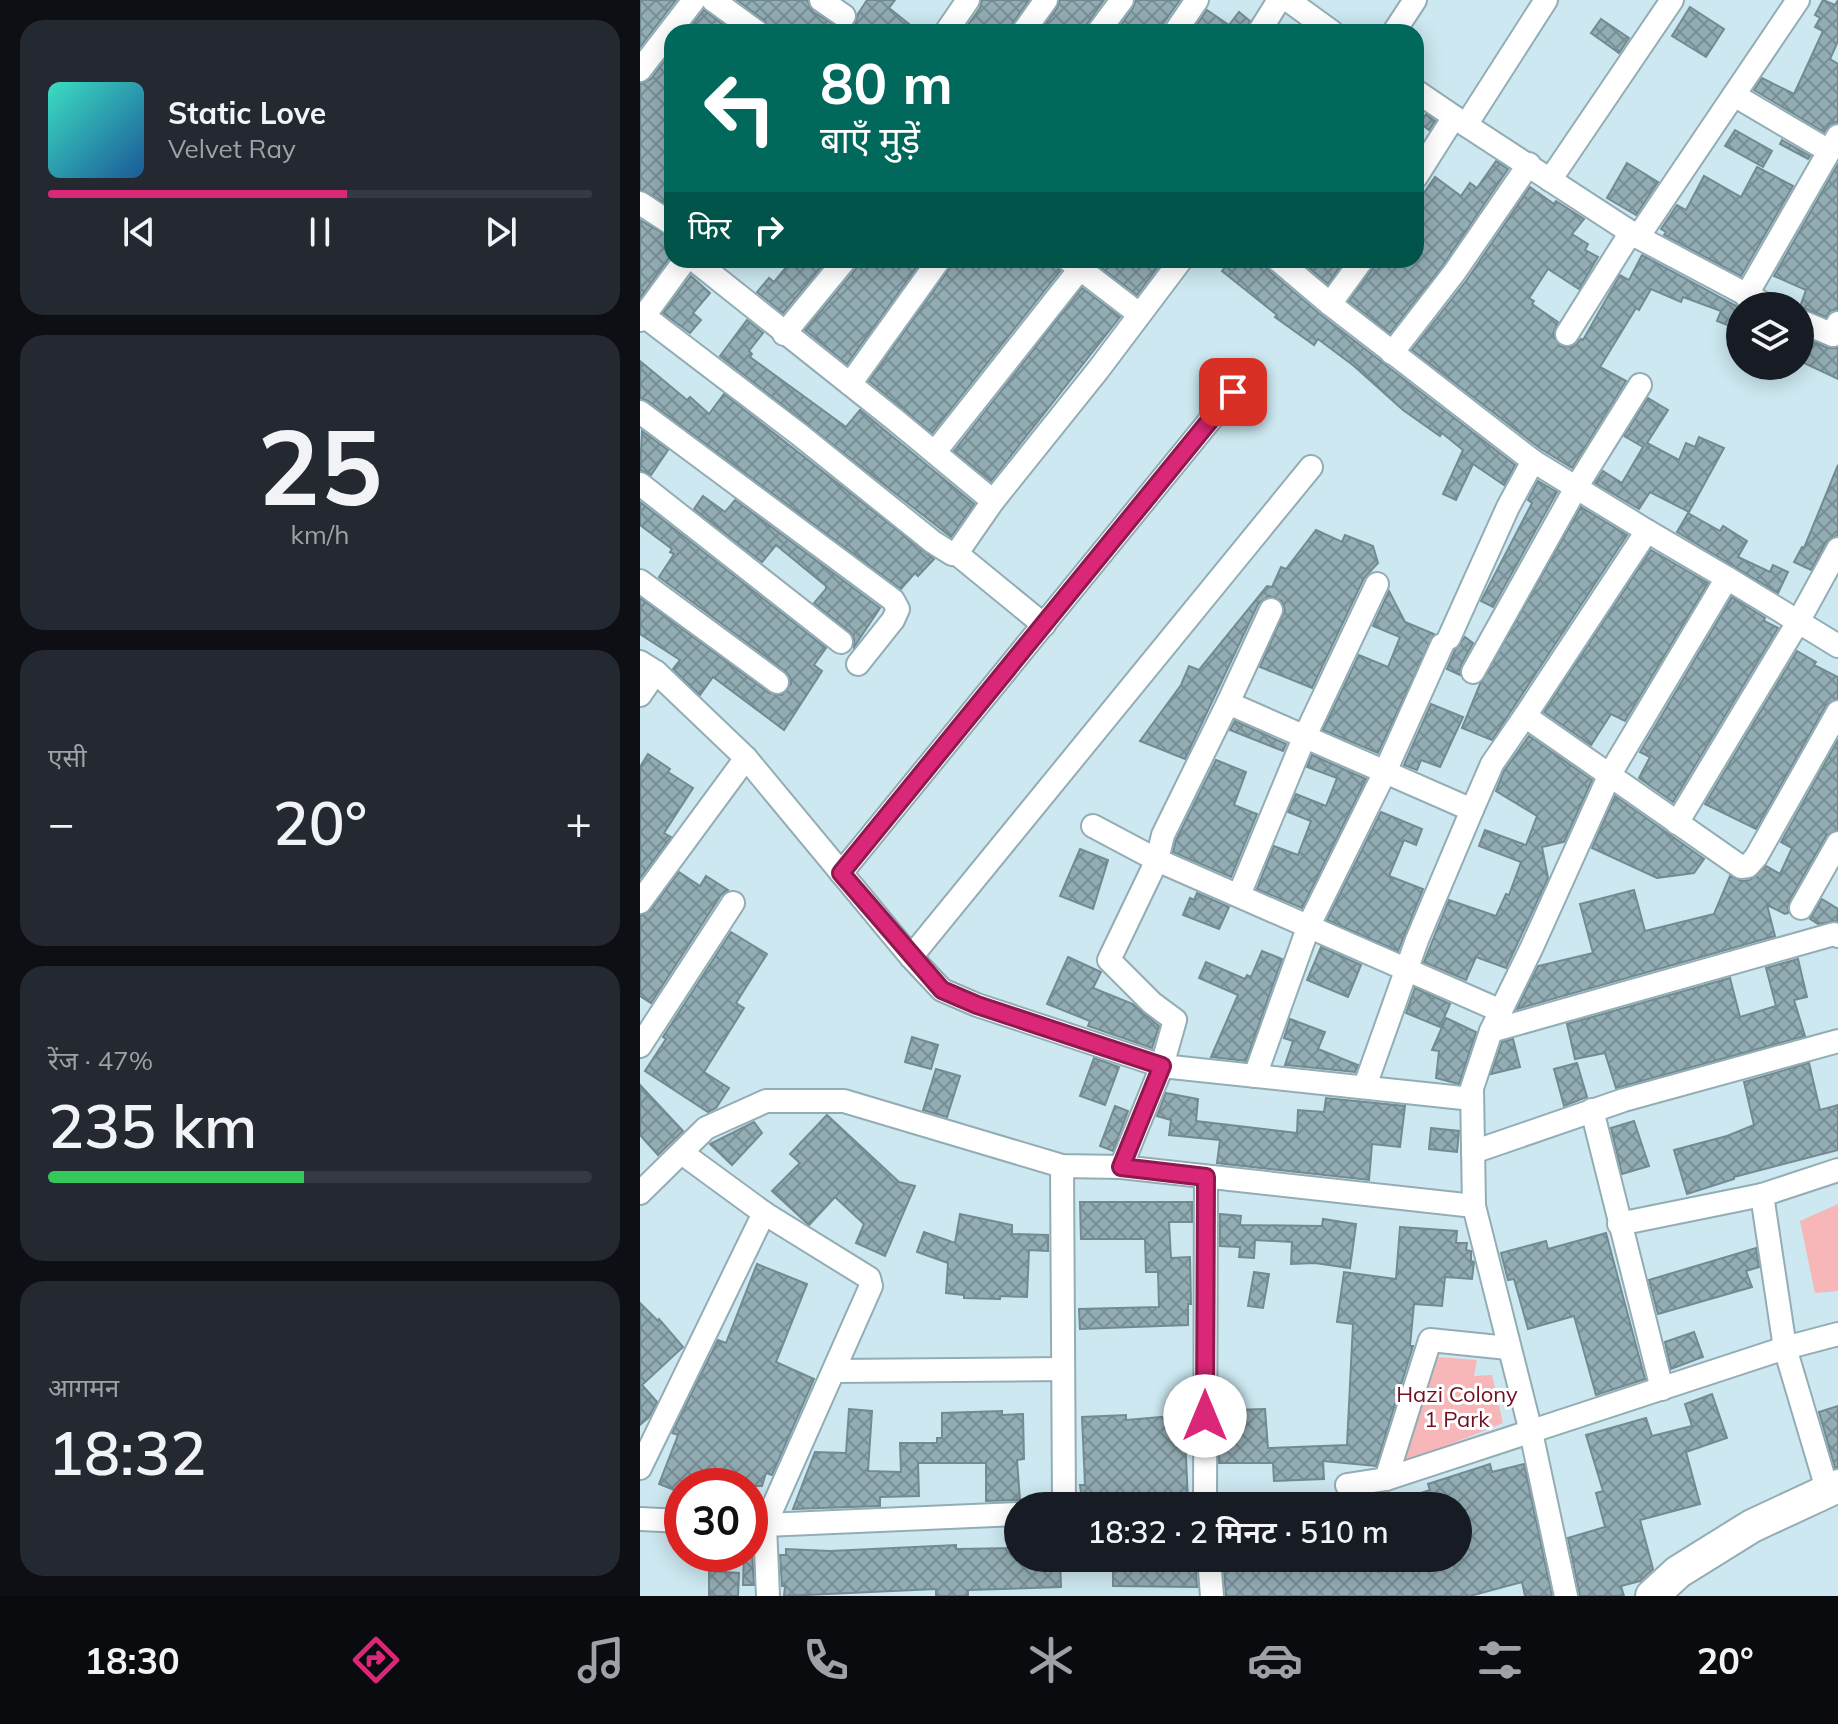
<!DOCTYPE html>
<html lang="hi">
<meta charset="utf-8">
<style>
:root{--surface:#171b24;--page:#242831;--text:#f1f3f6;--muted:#9ea1a6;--line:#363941;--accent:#db2777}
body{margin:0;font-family:Mulish,"Noto Sans Devanagari",sans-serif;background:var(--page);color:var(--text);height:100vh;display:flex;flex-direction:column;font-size:30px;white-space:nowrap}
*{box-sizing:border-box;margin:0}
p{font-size:26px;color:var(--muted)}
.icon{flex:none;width:44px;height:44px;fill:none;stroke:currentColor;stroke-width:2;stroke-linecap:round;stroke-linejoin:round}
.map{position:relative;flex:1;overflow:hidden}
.sheet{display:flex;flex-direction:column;gap:20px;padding:20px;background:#0d0f14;width:640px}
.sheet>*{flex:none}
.top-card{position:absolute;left:24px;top:24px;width:760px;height:244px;border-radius:24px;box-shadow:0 4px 20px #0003;background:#00695c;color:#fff;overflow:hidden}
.fabs{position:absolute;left:1086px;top:292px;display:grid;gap:16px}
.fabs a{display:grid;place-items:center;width:88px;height:88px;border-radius:50%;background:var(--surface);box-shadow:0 4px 20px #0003;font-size:40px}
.speed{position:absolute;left:24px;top:1468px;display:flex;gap:16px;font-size:40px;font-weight:700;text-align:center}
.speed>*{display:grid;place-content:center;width:104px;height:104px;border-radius:50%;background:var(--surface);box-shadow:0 4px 20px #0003;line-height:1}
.speed .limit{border:12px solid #d22;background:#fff;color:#111}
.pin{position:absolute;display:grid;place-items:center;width:68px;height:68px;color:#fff;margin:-34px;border-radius:16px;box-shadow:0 4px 12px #0006}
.me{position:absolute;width:88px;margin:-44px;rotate:0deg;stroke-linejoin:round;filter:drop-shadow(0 0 6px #0008)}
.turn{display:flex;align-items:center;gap:28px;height:168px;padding:0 24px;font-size:36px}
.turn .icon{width:104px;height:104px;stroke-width:2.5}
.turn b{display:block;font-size:56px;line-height:68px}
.then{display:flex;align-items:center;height:76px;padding:0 24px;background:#0003;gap:16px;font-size:30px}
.big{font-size:60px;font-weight:600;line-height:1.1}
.sheet .tile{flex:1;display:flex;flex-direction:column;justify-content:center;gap:12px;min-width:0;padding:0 28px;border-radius:24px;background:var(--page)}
.sheet .dial{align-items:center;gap:0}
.dial b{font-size:104px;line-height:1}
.song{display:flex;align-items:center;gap:24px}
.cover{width:96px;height:96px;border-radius:12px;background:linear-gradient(135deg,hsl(170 70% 55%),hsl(210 70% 35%))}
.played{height:8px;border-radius:4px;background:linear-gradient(90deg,var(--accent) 55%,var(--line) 55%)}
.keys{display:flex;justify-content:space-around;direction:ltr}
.heat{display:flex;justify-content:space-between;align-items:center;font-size:44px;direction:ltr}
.charge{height:12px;border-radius:6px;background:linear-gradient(90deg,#34c759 47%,var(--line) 0)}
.trip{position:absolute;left:364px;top:1492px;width:468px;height:80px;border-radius:40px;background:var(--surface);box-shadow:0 4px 20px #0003;font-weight:600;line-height:80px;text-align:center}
.tab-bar{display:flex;height:128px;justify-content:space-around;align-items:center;background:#090b0e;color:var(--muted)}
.tab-bar .icon{width:56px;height:56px}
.tab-bar .current{color:var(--accent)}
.tab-bar b{font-size:36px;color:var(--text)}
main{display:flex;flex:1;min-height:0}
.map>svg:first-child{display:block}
</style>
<main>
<section class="sheet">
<div class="tile">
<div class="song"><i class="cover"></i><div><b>Static Love</b><p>Velvet Ray</p></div></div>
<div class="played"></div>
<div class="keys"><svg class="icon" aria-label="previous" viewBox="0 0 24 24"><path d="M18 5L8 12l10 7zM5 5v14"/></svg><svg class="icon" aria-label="pause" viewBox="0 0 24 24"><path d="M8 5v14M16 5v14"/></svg><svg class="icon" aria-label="next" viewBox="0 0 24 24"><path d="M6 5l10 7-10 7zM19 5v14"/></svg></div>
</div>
<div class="tile dial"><b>25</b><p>km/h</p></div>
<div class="tile"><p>एसी</p>
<div class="heat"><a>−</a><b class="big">20°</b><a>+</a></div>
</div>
<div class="tile"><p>रेंज · 47%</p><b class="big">235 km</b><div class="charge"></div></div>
<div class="tile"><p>आगमन</p><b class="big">18:32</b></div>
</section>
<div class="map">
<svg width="1198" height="1596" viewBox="0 0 1198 1596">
<defs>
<pattern id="building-cross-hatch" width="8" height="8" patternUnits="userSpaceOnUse" patternTransform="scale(2)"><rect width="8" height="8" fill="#93adb5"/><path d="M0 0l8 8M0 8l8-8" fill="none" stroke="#788e94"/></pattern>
</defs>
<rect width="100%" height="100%" fill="#cde8f1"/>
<!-- park -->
<g fill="#f7b6b8">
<polygon points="1198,1204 1198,1291 1175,1293 1160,1221"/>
<polygon points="798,1357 837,1360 834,1376 852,1375 863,1423 764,1463"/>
</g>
<!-- building -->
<g fill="url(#building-cross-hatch)" stroke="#728b92" stroke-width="2">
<polygon points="0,0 36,0 0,47"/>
<polygon points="97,0 167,0 173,12 204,30 215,25 218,14 227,0 255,0 249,8 269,24 263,32 131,32 125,21"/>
<polygon points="342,0 389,0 372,24 369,32 323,32 340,8"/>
<polygon points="420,0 464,0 447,24 444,32 400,32 417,8"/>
<polygon points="496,0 540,0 523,24 521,32 476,32 493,8"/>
<polygon points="1183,0 1195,5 1198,0 1198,41 1190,59 1198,64 1198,122 1190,124 1184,132 1114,90 1122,78 1154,94 1183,31 1175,27 1180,18 1175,15"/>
<polygon points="1050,7 1084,29 1066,57 1032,36"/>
<polygon points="64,10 65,11 93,32 47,32"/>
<polygon points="567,10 589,25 599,12 610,21 605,32 552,32"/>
<polygon points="961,19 989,38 979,53 951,33"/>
<polygon points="32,51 32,207 0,189 0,84 11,79"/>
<polygon points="786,114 795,121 789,130 780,123"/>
<polygon points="1095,130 1132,151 1123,167 1085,146"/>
<polygon points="1142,140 1170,156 1168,159 1140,144"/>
<polygon points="856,161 868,169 803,265 750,333 709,301 733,268 736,260 776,260 776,204 795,177 821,196 830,183 837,188"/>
<polygon points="987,163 1018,182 996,215 967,198"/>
<polygon points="1198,164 1198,309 1190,311 1186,317 1160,307 1166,290 1134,276"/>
<polygon points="1117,167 1153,186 1101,276 1024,235 1026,232 1021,229 1037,205 1046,210 1064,176 1101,197"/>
<polygon points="890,187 914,204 916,201 944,219 932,234 948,244 945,250 958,257 939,289 908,269 889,298 894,301 892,304 918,322 913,334 920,346 933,347 941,339 943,340 980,275 989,280 1002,255 1100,308 1100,330 1077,321 1081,311 1043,297 1041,302 1011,289 999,310 996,308 960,367 986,381 932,468 901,449 772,350 826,281"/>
<polygon points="0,220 32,238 32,254 0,298"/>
<polygon points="152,260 187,260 143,313 117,292 129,278 134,282"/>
<polygon points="219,260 282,260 207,364 165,330 216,269"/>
<polygon points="313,260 416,260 420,271 292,433 229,381 310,268"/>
<polygon points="461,260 523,260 497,295 459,266"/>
<polygon points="591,260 624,260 629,271 681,315 875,465 864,485 833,464 816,500 803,494 823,450 802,433 800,436 763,410 714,366 678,339 674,345 635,317 637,315 582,271"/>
<polygon points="660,260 701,260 703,262 688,284"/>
<polygon points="51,276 70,293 53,313 61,320 50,333 23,313"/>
<polygon points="442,288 480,317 351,481 314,451"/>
<polygon points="107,320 123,333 109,351 112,354 110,357 206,427 220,410 334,504 311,537 80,356"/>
<polygon points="1160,336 1188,348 1198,348 1198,379 1160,361"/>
<polygon points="0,361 47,400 50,397 69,414 84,394 294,559 278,576 275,573 261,589 8,401 0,398"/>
<polygon points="1008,398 1028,410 1007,443 1039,460 1046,443 1055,447 1059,437 1084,448 1049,512 1010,492 999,509 955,483 963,471 982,483 1003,447 984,436"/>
<polygon points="2,431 28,450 11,475 0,470"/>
<polygon points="1198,465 1198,535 1186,542 1171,570 1154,562 1162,547 1164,548"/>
<polygon points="898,481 917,492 853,607 841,601 892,503 888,500"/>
<polygon points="63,496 85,512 95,500 240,608 214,647 214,638 210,632 174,603 186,589 186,586 136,545 122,562 54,509"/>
<polygon points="0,502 186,648 174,665 182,671 144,730 73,677 60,695 33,669 40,660 0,634 0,598 129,693 142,695 151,684 150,677 145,671 19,577 34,554 30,552 32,549 0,525"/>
<polygon points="941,507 987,535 852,740 822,728 840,684"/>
<polygon points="1048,513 1080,531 1083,526 1107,541 1098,557 1130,572 1133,565 1148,572 1138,593 1037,532"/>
<polygon points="676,530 702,542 705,535 733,546 738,563 724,578 672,688 620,667 645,610 642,601 629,596 618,604 545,759 500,741 541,685 549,666 559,670 627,586 632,587 641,567 646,569"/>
<polygon points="1011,550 1068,583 985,721 971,714 951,745 904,712"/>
<polygon points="749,591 765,622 794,634 738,753 683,730 719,655 748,667 760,637 733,626"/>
<polygon points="1092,597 1125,618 1124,621 1138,628 1033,802 999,778 1010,757 1000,752"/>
<polygon points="825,637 833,643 821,665 820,675 807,669 815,650"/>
<polygon points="1157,651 1176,662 1174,665 1198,677 1198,698 1186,705 1116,829 1065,804"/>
<polygon points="791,704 823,717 800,767 781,760 777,770 764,765"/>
<polygon points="595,721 646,744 643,751 590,730"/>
<polygon points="889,736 952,780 924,842 902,847 908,878 866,968 836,957 826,980 784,962 809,900 856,916 866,894 869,895 881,862 839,846 845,830 886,845 897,816 856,791 864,771"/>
<polygon points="1198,740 1198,829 1186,836 1149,901 1148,913 1145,914 1127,905 1135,936 877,1009 898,966 953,953 940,904 994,890 1005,931 1074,914 1090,876 1102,881 1110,880 1126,866 1140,874 1152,848 1141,842"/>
<polygon points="8,754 30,769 28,772 53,788 24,833 31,837 0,878 0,767"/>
<polygon points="672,755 726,779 662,908 617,889 634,846 658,855 671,821 648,812 656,794 686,806 697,778 667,767"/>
<polygon points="576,760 606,772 594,805 617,814 591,877 533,852 536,840"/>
<polygon points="975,796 1064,859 1054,873 1017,878 952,848"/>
<polygon points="741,812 782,829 776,845 764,840 749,876 783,889 758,951 687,920"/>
<polygon points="440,849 468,860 453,909 420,896"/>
<polygon points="39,872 60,886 66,876 88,890 81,895 11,1003 0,996 0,916 11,910"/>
<polygon points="557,893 589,907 579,929 543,915 550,898 554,900"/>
<polygon points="1182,899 1198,909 1197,921 1178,924 1170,919"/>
<polygon points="91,932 127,954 96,1003 104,1008 64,1072 89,1088 76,1108 68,1112 5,1071 26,1039 23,1037"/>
<polygon points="681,947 721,965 708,997 667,980"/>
<polygon points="622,951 642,959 606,1061 571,1057 598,995 559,978 566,962 605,979 607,975 611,977"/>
<polygon points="428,957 461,972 453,988 493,1004 519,1026 512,1048 448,1026 450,1021 407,1004"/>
<polygon points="1158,959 1167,997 1154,1000 1165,1036 976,1088 965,1053 935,1059 927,1024 1090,978 1100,1017 1136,1006 1126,968"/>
<polygon points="775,988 810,1004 800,1027 766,1013"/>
<polygon points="806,1018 836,1032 819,1084 796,1078 799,1051 792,1050"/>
<polygon points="650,1019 685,1032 678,1049 718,1065 715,1072 645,1065 653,1041 644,1038"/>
<polygon points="272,1037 298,1045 291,1069 265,1062"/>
<polygon points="873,1039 880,1067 851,1074 862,1042"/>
<polygon points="454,1058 479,1067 465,1105 440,1096"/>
<polygon points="937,1063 947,1097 924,1106 914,1069"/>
<polygon points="1169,1063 1180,1110 1198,1105 1198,1150 1094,1177 1094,1179 1047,1194 1034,1150 1087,1136 1114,1125 1104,1082"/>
<polygon points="296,1069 320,1076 307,1117 283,1110"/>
<polygon points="0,1085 43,1131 18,1155 0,1135"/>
<polygon points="526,1093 558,1099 556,1121 657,1133 658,1110 684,1112 686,1098 765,1106 760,1147 732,1144 729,1180 577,1163 580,1140 529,1135 531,1120 517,1116"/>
<polygon points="475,1106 488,1111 473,1151 460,1146"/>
<polygon points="187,1115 259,1182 275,1186 245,1256 216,1243 224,1224 195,1197 169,1225 132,1191 160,1163 150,1154"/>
<polygon points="994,1121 1009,1166 982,1174 971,1128"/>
<polygon points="114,1122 122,1133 92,1165 70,1144"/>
<polygon points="791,1128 819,1131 817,1152 789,1149"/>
<polygon points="440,1202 552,1202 552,1222 529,1222 531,1258 550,1257 551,1304 548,1304 548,1325 440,1329 439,1309 519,1307 518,1272 506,1272 505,1239 441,1239"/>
<polygon points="320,1214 372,1225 372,1234 408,1235 408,1251 389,1250 387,1297 360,1296 360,1299 324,1298 324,1295 306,1293 308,1263 277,1252 284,1232 315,1243"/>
<polygon points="580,1214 601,1216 600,1225 682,1226 683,1219 716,1224 710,1268 675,1263 651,1264 652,1242 615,1240 614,1258 599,1257 600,1247 580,1246"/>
<polygon points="760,1227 817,1231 816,1243 827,1243 826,1250 831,1251 831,1261 834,1262 832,1279 805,1277 802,1306 774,1304 770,1346 773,1346 736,1466 683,1461 684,1479 634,1481 633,1463 579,1463 579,1430 592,1430 592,1410 625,1409 628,1448 707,1445 713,1324 697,1322 704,1272 756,1279"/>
<polygon points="966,1233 1005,1379 956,1395 934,1316 888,1329 874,1279 868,1280 861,1253 906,1241 908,1249"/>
<polygon points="1116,1248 1119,1267 1106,1271 1112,1287 1018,1314 1009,1280"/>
<polygon points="117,1264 167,1284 136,1362 174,1379 132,1475 126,1473 122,1486 42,1486 42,1493 19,1484 38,1435 32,1433 78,1340 86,1343"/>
<polygon points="614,1272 629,1274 623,1308 608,1306"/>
<polygon points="0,1303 18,1321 19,1319 43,1347 2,1385 17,1402 9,1417 0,1425"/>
<polygon points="1054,1332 1063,1357 1031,1369 1025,1342"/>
<polygon points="1072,1394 1087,1438 1046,1452 1060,1504 1000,1520 1013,1569 1000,1581 981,1586 984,1596 940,1596 928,1538 965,1527 956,1493 963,1491 946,1435 1006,1418 1012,1436 1052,1426 1045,1404"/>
<polygon points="1198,1406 1198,1467 1195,1468 1179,1412"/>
<polygon points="209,1409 232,1411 228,1471 261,1472 260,1443 297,1443 297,1438 302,1438 302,1413 362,1411 362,1415 383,1414 384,1459 377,1460 380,1500 346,1501 346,1463 278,1463 279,1496 240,1497 240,1506 153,1509 175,1452 206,1453"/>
<polygon points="486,1415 486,1420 544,1415 548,1501 442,1501 440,1485 445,1485 442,1417"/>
<polygon points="850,1464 852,1472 884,1464 912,1596 885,1596 882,1582 830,1596 586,1596 583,1558 734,1558 738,1572 780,1558 818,1558 818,1506 751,1506 751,1503 790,1490 788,1484"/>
<polygon points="316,1545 316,1549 378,1548 378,1558 420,1558 421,1587 328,1590 328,1596 296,1596 296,1589 144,1596 145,1586 142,1586 140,1555 146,1555 146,1549 190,1551"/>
<polygon points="110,1553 112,1553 114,1585 103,1585 104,1554"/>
<polygon points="473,1558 555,1558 557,1587 473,1586"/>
<polygon points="69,1571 99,1573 98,1596 69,1596"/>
</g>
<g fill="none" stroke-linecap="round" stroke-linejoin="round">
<defs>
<g id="street">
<polyline points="73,0 117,32"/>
<polyline points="181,0 204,16"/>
<polyline points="648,0 692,32"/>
<polyline points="306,32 328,0"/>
<polyline points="383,32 406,0"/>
<polyline points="458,32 482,0"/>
<polyline points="535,32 557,0"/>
<polyline points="619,32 639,0"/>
<polyline points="754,32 775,0"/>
<polyline points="0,70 54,0"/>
<polyline points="776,91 826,125 906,0"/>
<polyline points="1094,95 1189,151"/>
<polyline points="826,125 998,237 1128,306"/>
<polyline points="776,177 814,117"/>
<polyline points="910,180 1032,0"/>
<polyline points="0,203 32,224"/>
<polyline points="998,237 1158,0"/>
<polyline points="54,260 254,419 353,501"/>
<polyline points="638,260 690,304 893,461 1007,531"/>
<polyline points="430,261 499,314"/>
<polyline points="1106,296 1198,136"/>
<polyline points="690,304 722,260"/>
<polyline points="0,313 4,316 45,260"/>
<polyline points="0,320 4,316 160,435 293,542 312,554 319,550 353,501 458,370 541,260"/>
<polyline points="1160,321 1193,335 1198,323"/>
<polyline points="144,334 205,260"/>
<polyline points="927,334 991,232"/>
<polyline points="752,353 814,273 889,164"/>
<polyline points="210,384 299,260"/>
<polyline points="0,412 253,600 258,609 253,620 218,664"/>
<polyline points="295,452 447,260"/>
<polyline points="0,484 201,642"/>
<polyline points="316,553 404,625"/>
<polyline points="1087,578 1007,531 885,716 1101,867 1108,866 1116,857 1198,712"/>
<polyline points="0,581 137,682"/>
<polyline points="631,610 588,703 832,810"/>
<polyline points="809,638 868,507 893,461"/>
<polyline points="0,662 16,672 106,758 271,957 302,990 337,1005 522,1066 535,1020 512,1003 469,960 517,860 523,835 588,703"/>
<polyline points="833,672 937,486 1000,385"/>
<polyline points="0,695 16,672"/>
<polyline points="1037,823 1158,622 1198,549"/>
<polyline points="453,826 517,860 861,1011"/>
<polyline points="201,873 593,392"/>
<polyline points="599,895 664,738 737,584"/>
<polyline points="0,902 106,758"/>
<polyline points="1161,908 1198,843"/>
<polyline points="271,957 671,467"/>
<polyline points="851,1031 1194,934 1198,936"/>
<polyline points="0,1046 93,903"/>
<polyline points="615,1076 669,925 744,774 802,645"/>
<polyline points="725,1086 777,940 832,810 852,764 885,716"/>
<polyline points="952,1110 1022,1389"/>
<polyline points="833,1152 984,1100 1198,1041"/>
<polyline points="42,1153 124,1213 229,1278 231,1286 125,1525 378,1514"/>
<polyline points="422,1166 424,1506"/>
<polyline points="481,1167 522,1066 832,1099"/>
<polyline points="0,1193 66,1128 126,1101 204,1101 422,1166 481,1167 834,1206"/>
<polyline points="1122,1195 1145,1348 1187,1489"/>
<polyline points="979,1224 1122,1195 1198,1170"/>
<polyline points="194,1371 423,1369"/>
<polyline points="0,1468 124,1213"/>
<polyline points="746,1479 790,1340 868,1348"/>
<polyline points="707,1485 746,1479 1145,1348 1198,1334"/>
<polyline points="565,1506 566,1177"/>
<polyline points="0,1519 42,1521"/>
<polyline points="110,1525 125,1525 128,1596"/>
<polyline points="569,1558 572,1596"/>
<polyline points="926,1596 891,1432 834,1206 832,1088 851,1031 892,947 970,774 1087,578 1198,646"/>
</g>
<polyline id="secondary" points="1012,1596 1038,1572 1112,1526 1198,1486"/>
</defs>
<!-- street casing -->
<use href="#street" stroke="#93adb5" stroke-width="26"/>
<!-- secondary casing -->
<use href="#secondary" stroke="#93adb5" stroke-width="36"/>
<!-- street -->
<use href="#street" stroke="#fff" stroke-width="22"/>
<!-- secondary -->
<use href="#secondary" stroke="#fff" stroke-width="32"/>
</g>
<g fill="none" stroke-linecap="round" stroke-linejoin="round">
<defs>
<polyline id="route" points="565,1416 566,1177 481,1167 522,1066 337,1005 302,990 201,873 593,392"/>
</defs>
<!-- route casing -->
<use href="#route" stroke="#8e194d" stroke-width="20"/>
<!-- route -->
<use href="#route" stroke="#db2777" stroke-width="14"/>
</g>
<g text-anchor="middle" stroke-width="6" stroke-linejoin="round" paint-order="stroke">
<!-- park labels -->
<g font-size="22" fill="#710f23" stroke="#fff">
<text x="817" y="1402">Hazi Colony<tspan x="817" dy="25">1 Park</tspan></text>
</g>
</g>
</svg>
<div class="fabs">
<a><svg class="icon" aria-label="layers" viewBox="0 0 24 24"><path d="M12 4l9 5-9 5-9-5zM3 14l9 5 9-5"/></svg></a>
</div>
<div class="speed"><div class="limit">30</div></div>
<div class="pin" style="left:593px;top:392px;background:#d93025"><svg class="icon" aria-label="arrive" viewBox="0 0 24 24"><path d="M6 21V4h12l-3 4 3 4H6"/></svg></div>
<svg class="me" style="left:565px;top:1416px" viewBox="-20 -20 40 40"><circle r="19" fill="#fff"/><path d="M0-13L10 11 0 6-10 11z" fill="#db2777"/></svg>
<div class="trip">18:32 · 2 मिनट · 510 m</div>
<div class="top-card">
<div class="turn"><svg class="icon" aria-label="left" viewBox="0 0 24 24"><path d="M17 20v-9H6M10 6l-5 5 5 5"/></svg><div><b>80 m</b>बाएँ मुड़ें</div></div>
<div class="then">फिर<svg class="icon" aria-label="right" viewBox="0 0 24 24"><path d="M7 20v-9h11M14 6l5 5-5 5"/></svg></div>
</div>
</div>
</main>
<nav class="tab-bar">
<b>18:30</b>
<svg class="icon current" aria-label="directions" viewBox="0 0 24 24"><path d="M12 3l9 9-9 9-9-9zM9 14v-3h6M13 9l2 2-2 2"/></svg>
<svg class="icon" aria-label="music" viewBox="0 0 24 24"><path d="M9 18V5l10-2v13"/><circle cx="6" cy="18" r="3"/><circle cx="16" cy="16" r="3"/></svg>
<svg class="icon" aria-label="phone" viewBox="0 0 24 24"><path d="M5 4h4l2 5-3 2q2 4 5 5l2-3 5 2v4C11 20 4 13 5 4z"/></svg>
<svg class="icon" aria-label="climate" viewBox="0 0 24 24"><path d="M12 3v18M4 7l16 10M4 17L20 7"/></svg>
<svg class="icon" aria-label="car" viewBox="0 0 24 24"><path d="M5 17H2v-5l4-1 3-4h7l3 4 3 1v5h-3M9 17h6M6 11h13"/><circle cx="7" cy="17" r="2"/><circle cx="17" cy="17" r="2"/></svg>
<svg class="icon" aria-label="filters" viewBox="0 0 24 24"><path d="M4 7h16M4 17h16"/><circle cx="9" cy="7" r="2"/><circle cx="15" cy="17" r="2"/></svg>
<b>20°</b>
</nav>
